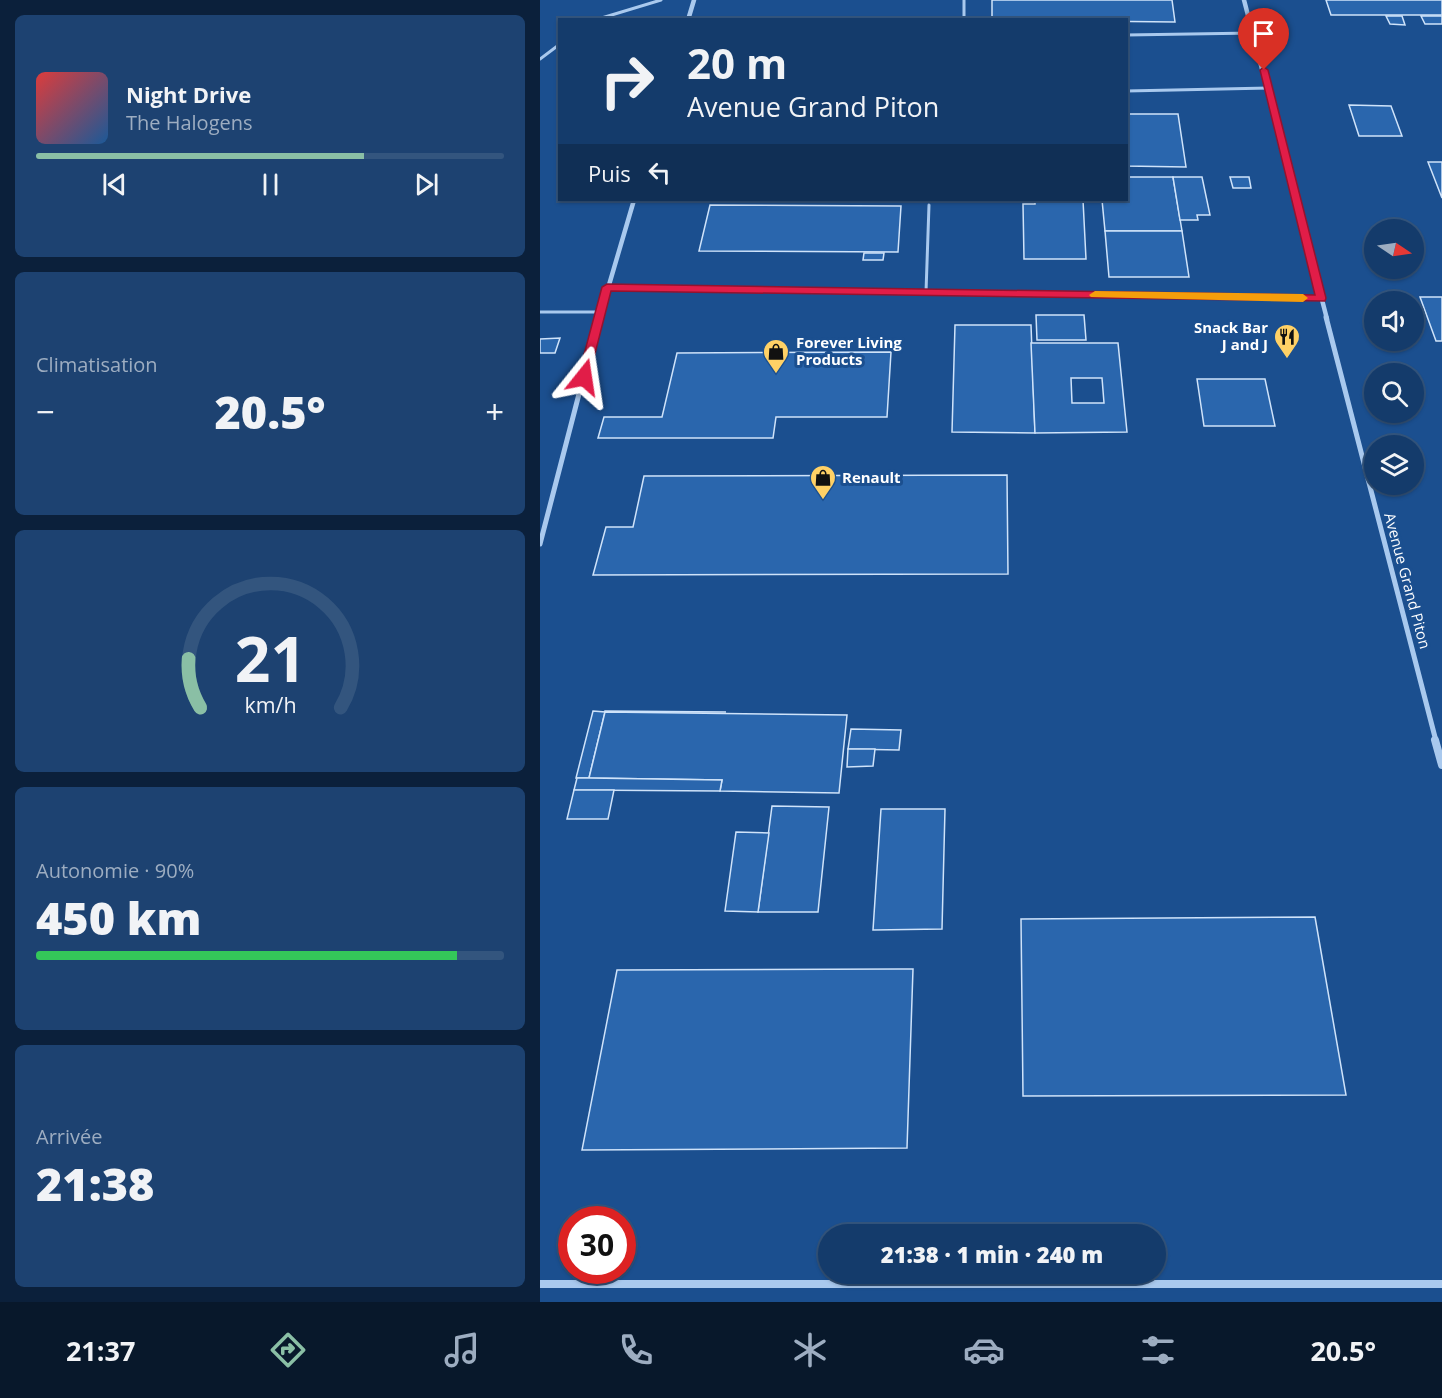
<!DOCTYPE html>
<html lang="fr">
<meta charset="utf-8">
<style>
:root{--surface:#143b6b;--page:#1d4271;--text:#f1f3f6;--muted:#9dadc1;--line:#33557e;--accent:#8abfa5}
body{margin:0;font-family:"Open Sans",sans-serif;background:var(--page);color:var(--text);height:100vh;display:flex;flex-direction:column;font-size:22px;white-space:nowrap}
*{box-sizing:border-box;margin:0}
p{font-size:20px;color:var(--muted)}
.icon{flex:none;width:33px;height:33px;fill:none;stroke:currentColor;stroke-width:2;stroke-linecap:round;stroke-linejoin:round}
.map{position:relative;flex:1;overflow:hidden}
.details{display:flex;flex-direction:column;gap:15px;padding:15px;background:#0b203b;width:540px}
.details>*{flex:none}
.hud{position:absolute;left:18px;top:18px;width:570px;height:183px;border-radius:0px;box-shadow:0 2px 4px #0004,0 0 0 2px var(--line);background:#143b6b;color:var(--text);overflow:hidden}
.needle{width:39px;rotate:103deg}
.buttons{position:absolute;left:824px;top:219px;display:grid;gap:12px}
.buttons a{display:grid;place-items:center;width:60px;height:60px;border-radius:50%;background:var(--surface);box-shadow:0 2px 4px #0004,0 0 0 2px var(--line);font-size:30px}
.speed{position:absolute;left:18px;top:1206px;display:flex;gap:12px;font-size:30px;font-weight:700;text-align:center}
.speed>*{display:grid;place-content:center;width:78px;height:78px;border-radius:50%;background:var(--surface);box-shadow:0 2px 4px #0004,0 0 0 2px var(--line);line-height:1}
.speed .limit{border:9px solid #d22;background:#fff;color:#111}
.pin{position:absolute;display:grid;place-items:center;width:51px;height:51px;color:#fff;margin:-62px -26px;border-radius:50% 50% 50% 0;rotate:-45deg;box-shadow:0 0 6px #0007}
.pin .icon{rotate:45deg}
.me{position:absolute;width:66px;margin:-33px;rotate:15deg;stroke-linejoin:round;filter:drop-shadow(0 0 4px #0008)}
.turn{display:flex;align-items:center;gap:21px;height:126px;padding:0 30px;font-size:27px}
.turn .icon{width:78px;height:78px;stroke-width:2.5}
.turn b{display:block;font-size:42px;line-height:51px}
.then{display:flex;align-items:center;height:57px;padding:0 30px;background:#0003;gap:12px;font-size:22px}
.big{font-size:45px;font-weight:800;line-height:1.1}
.details .widget{flex:1;display:flex;flex-direction:column;justify-content:center;gap:9px;min-width:0;padding:0 21px;border-radius:9px;background:var(--page)}
.details .dial{align-items:center;gap:0}
.dial svg{height:156px;overflow:visible;fill:none;stroke:var(--line);stroke-width:7;stroke-linecap:round;text-anchor:middle}
.dial text{fill:var(--text);stroke:none}
.song{display:flex;align-items:center;gap:18px}
.cover{width:72px;height:72px;border-radius:9px;background:linear-gradient(135deg,hsl(0 70% 55%),hsl(210 70% 35%))}
.played{height:6px;border-radius:3px;background:linear-gradient(90deg,var(--accent) 70%,var(--line) 70%)}
.keys{display:flex;justify-content:space-around;direction:ltr}
.heat{display:flex;justify-content:space-between;align-items:center;font-size:33px;direction:ltr}
.charge{height:9px;border-radius:4px;background:linear-gradient(90deg,#34c759 90%,var(--line) 0)}
.trip{position:absolute;left:278px;top:1224px;width:348px;height:60px;border-radius:30px;background:var(--surface);box-shadow:0 2px 4px #0004,0 0 0 2px var(--line);font-weight:800;line-height:60px;text-align:center}
.dock{display:flex;height:96px;justify-content:space-around;align-items:center;background:#08182b;color:var(--muted)}
.dock .icon{width:42px;height:42px}
.dock .active{color:var(--accent)}
.dock b{font-size:27px;color:var(--text)}
main{display:flex;flex:1;min-height:0}
.map>svg:first-child{display:block}
</style>
<main>
<section class="details">
<div class="widget">
<div class="song"><i class="cover"></i><div><b>Night Drive</b><p>The Halogens</p></div></div>
<div class="played"></div>
<div class="keys"><svg class="icon" aria-label="previous" viewBox="0 0 24 24"><path d="M18 5L8 12l10 7zM5 5v14"/></svg><svg class="icon" aria-label="pause" viewBox="0 0 24 24"><path d="M8 5v14M16 5v14"/></svg><svg class="icon" aria-label="next" viewBox="0 0 24 24"><path d="M6 5l10 7-10 7zM19 5v14"/></svg></div>
</div>
<div class="widget"><p>Climatisation</p>
<div class="heat"><a>−</a><b class="big">20.5°</b><a>+</a></div>
</div>
<div class="widget dial"><svg viewBox="0 0 100 80">
<path d="M14 69A42 42 0 1 1 86 69"/>
<path d="M14 69A42 42 0 0 1 8 44" stroke="#8abfa5"/>
<text x="50" y="56" font-size="32" font-weight="700">21</text>
<text x="50" y="72" font-size="11">km/h</text>
</svg></div>
<div class="widget"><p>Autonomie · 90%</p><b class="big">450 km</b><div class="charge"></div></div>
<div class="widget"><p>Arrivée</p><b class="big">21:38</b></div>
</section>
<div class="map">
<svg width="902" height="1302" viewBox="0 0 902 1302">
<rect width="100%" height="100%" fill="#1b4f8f"/>
<!-- building -->
<g fill="#2a66ad" stroke="#cfe3fa" stroke-width="1.5" fill-rule="evenodd">
<polygon points="452,0 632,0 635,22 452,20"/>
<polygon points="786,0 902,0 902,15 791,15"/>
<polygon points="846,16 862,16 865,25 850,24"/>
<polygon points="881,16 902,16 902,24 885,24"/>
<polygon points="809,105 851,106 862,136 819,136"/>
<polygon points="586,114 638,114 646,167 586,166"/>
<polygon points="888,162 902,162 902,198"/>
<polygon points="586,177 633,177 642,231 565,231 562,200 586,200"/>
<polygon points="633,177 662,177 670,215 657,215 658,220 640,220"/>
<polygon points="690,177 709,177 711,188 693,188"/>
<polygon points="495,200 543,200 546,259 484,259 483,204 495,204"/>
<polygon points="170,205 361,206 358,252 159,251"/>
<polygon points="565,231 642,231 649,277 569,277"/>
<polygon points="324,253 344,253 343,260 323,260"/>
<polygon points="880,297 902,297 902,341 896,341"/>
<polygon points="496,315 544,315 546,340 497,340"/>
<polygon points="415,325 491,325 495,433 412,432"/>
<polygon points="20,338 15,353 0,353 0,339"/>
<path d="M491 343H578L587 432 495 433ZM531 378H562L564 403H532Z"/>
<polygon points="351,352 347,417 236,417 233,438 58,438 64,417 122,417 137,353"/>
<polygon points="657,379 725,379 735,426 664,426"/>
<polygon points="467,475 468,574 53,575 66,527 93,527 104,476"/>
<polygon points="53,711 65,712 49,778 36,778"/>
<polygon points="65,711 186,712 65,712"/>
<polygon points="65,712 307,715 299,793 180,791 182,780 49,778"/>
<polygon points="311,729 361,730 359,750 308,749"/>
<polygon points="308,749 335,749 333,766 307,767"/>
<polygon points="37,778 49,778 182,780 180,791 34,790"/>
<polygon points="34,790 74,790 68,819 27,819"/>
<polygon points="232,806 289,807 278,912 218,912"/>
<polygon points="341,809 405,809 402,929 333,930"/>
<polygon points="196,832 229,833 218,912 185,911"/>
<polygon points="775,917 806,1095 483,1096 481,919"/>
<polygon points="359,969 373,969 367,1148 42,1150 77,970"/>
</g>
<g fill="none" stroke-linecap="round" stroke-linejoin="round">
<!-- service -->
<g stroke="#a9c9ee" stroke-width="3">
<polyline points="424,0 424,20"/>
<polyline points="55,20 121,0"/>
<polyline points="586,35 714,33"/>
<polyline points="0,59 20,44"/>
<polyline points="586,91 729,88"/>
<polyline points="386,292 389,205"/>
<polyline points="0,312 61,312"/>
</g>
<!-- minor-far2 -->
<g stroke="#a9c9ee" stroke-width="4.5">
<polyline points="704,0 787,319"/>
<polyline points="148,20 154,0"/>
<polyline points="67,287 781,298"/>
<polyline points="59,319 94,200"/>
</g>
<!-- minor-far1 -->
<g stroke="#a9c9ee" stroke-width="5">
<polyline points="786,317 896,741"/>
<polyline points="0,544 59,317"/>
</g>
<!-- minor -->
<g stroke="#a9c9ee" stroke-width="8">
<polyline points="895,740 902,765"/>
<polyline points="0,1284 902,1284"/>
</g>
</g>
<!-- route -->
<polygon fill="#e11d48" stroke="#92132f" stroke-width="1.5" points="724,67 728,70 786,298 785,301 71,291 49,377 44,381 38,377 62,287 67,284 775,295 720,70"/>
<!-- slow -->
<polygon fill="#f59e0b" points="555,291 763,294 768,298 763,302 551,297 549,295"/>
<!-- icons -->
<defs>
<symbol id="restaurant-pin" viewBox="-11 -11 22 30"><path d="M0 17L-7.5 6A9.5 9.5 0 1 1 7.5 6Z" fill="#ffd166" stroke="#1b4f8f"/><path d="M-5-6h1v4h1v-4h1v4h1v-4h1v5L-1.5 .5V6h-2V.5L-5-1ZM5-6V6H3V1.5H1.5Q1.5-4 5-6Z" fill="#111"/></symbol>
<symbol id="shop-pin" viewBox="-11 -11 22 30"><path d="M0 17L-7.5 6A9.5 9.5 0 1 1 7.5 6Z" fill="#ffd166" stroke="#1b4f8f"/><path d="M-5-2.5h2.3a2.7 3.5 0 0 1 5.4 0H5L5.5 6h-11ZM-1.5-2.5h3a1.5 2.3 0 0 0-3 0Z" fill="#111"/></symbol>
</defs>
<g fill-rule="evenodd">
<use href="#restaurant-pin" x="732" y="322" width="30" height="40"/>
<use href="#shop-pin" x="221" y="337" width="30" height="40"/>
<use href="#shop-pin" x="268" y="463" width="30" height="40"/>
</g>
<g text-anchor="middle" stroke-width="6" stroke-linejoin="round" paint-order="stroke">
<!-- poi labels -->
<g font-size="15" font-weight="bold" fill="#fff" stroke="#1b4f8f" text-anchor="start">
<text x="728" y="333" text-anchor="end">Snack Bar<tspan x="728" dy="17">J and J</tspan></text>
<text x="256" y="348">Forever Living<tspan x="256" dy="17">Products</tspan></text>
<text x="302" y="483">Renault</text>
</g>
<!-- street labels -->
<g font-size="15" fill="#fff" stroke="#1b4f8f">
<text transform="translate(867 581) rotate(75)" y="5">Avenue Grand Piton</text>
</g>
</g>
</svg>
<div class="buttons">
<a><svg class="needle" viewBox="-14 -14 28 28"><path d="M0-13l5 13h-10z" fill="#e53935"/><path d="M0 13l5-13h-10z" fill="#9dadc1"/></svg></a>
<a><svg class="icon" aria-label="sound" viewBox="0 0 24 24"><path d="M4 9h4l5-4v14l-5-4H4zM17 9q2 3 0 6"/></svg></a>
<a><svg class="icon" aria-label="search" viewBox="0 0 24 24"><circle cx="10" cy="10" r="6"/><path d="M15 15l6 6"/></svg></a>
<a><svg class="icon" aria-label="layers" viewBox="0 0 24 24"><path d="M12 4l9 5-9 5-9-5zM3 14l9 5 9-5"/></svg></a>
</div>
<div class="speed"><div class="limit">30</div></div>
<div class="pin" style="left:724px;top:70px;background:#d93025"><svg class="icon" aria-label="arrive" viewBox="0 0 24 24"><path d="M6 21V4h12l-3 4 3 4H6"/></svg></div>
<svg class="me" style="left:44px;top:377px" viewBox="-20 -20 40 40"><path d="M0-17L14 15 0 8-14 15z" fill="#e11d48" stroke="#fff" stroke-width="4"/></svg>
<div class="trip">21:38 · 1 min · 240 m</div>
<div class="hud">
<div class="turn"><svg class="icon" aria-label="right" viewBox="0 0 24 24"><path d="M7 20v-9h11M14 6l5 5-5 5"/></svg><div><b>20 m</b>Avenue Grand Piton</div></div>
<div class="then">Puis<svg class="icon" aria-label="left" viewBox="0 0 24 24"><path d="M17 20v-9H6M10 6l-5 5 5 5"/></svg></div>
</div>
</div>
</main>
<nav class="dock">
<b>21:37</b>
<svg class="icon active" aria-label="directions" viewBox="0 0 24 24"><path d="M12 3l9 9-9 9-9-9zM9 14v-3h6M13 9l2 2-2 2"/></svg>
<svg class="icon" aria-label="music" viewBox="0 0 24 24"><path d="M9 18V5l10-2v13"/><circle cx="6" cy="18" r="3"/><circle cx="16" cy="16" r="3"/></svg>
<svg class="icon" aria-label="phone" viewBox="0 0 24 24"><path d="M5 4h4l2 5-3 2q2 4 5 5l2-3 5 2v4C11 20 4 13 5 4z"/></svg>
<svg class="icon" aria-label="climate" viewBox="0 0 24 24"><path d="M12 3v18M4 7l16 10M4 17L20 7"/></svg>
<svg class="icon" aria-label="car" viewBox="0 0 24 24"><path d="M5 17H2v-5l4-1 3-4h7l3 4 3 1v5h-3M9 17h6M6 11h13"/><circle cx="7" cy="17" r="2"/><circle cx="17" cy="17" r="2"/></svg>
<svg class="icon" aria-label="filters" viewBox="0 0 24 24"><path d="M4 7h16M4 17h16"/><circle cx="9" cy="7" r="2"/><circle cx="15" cy="17" r="2"/></svg>
<b>20.5°</b>
</nav>
